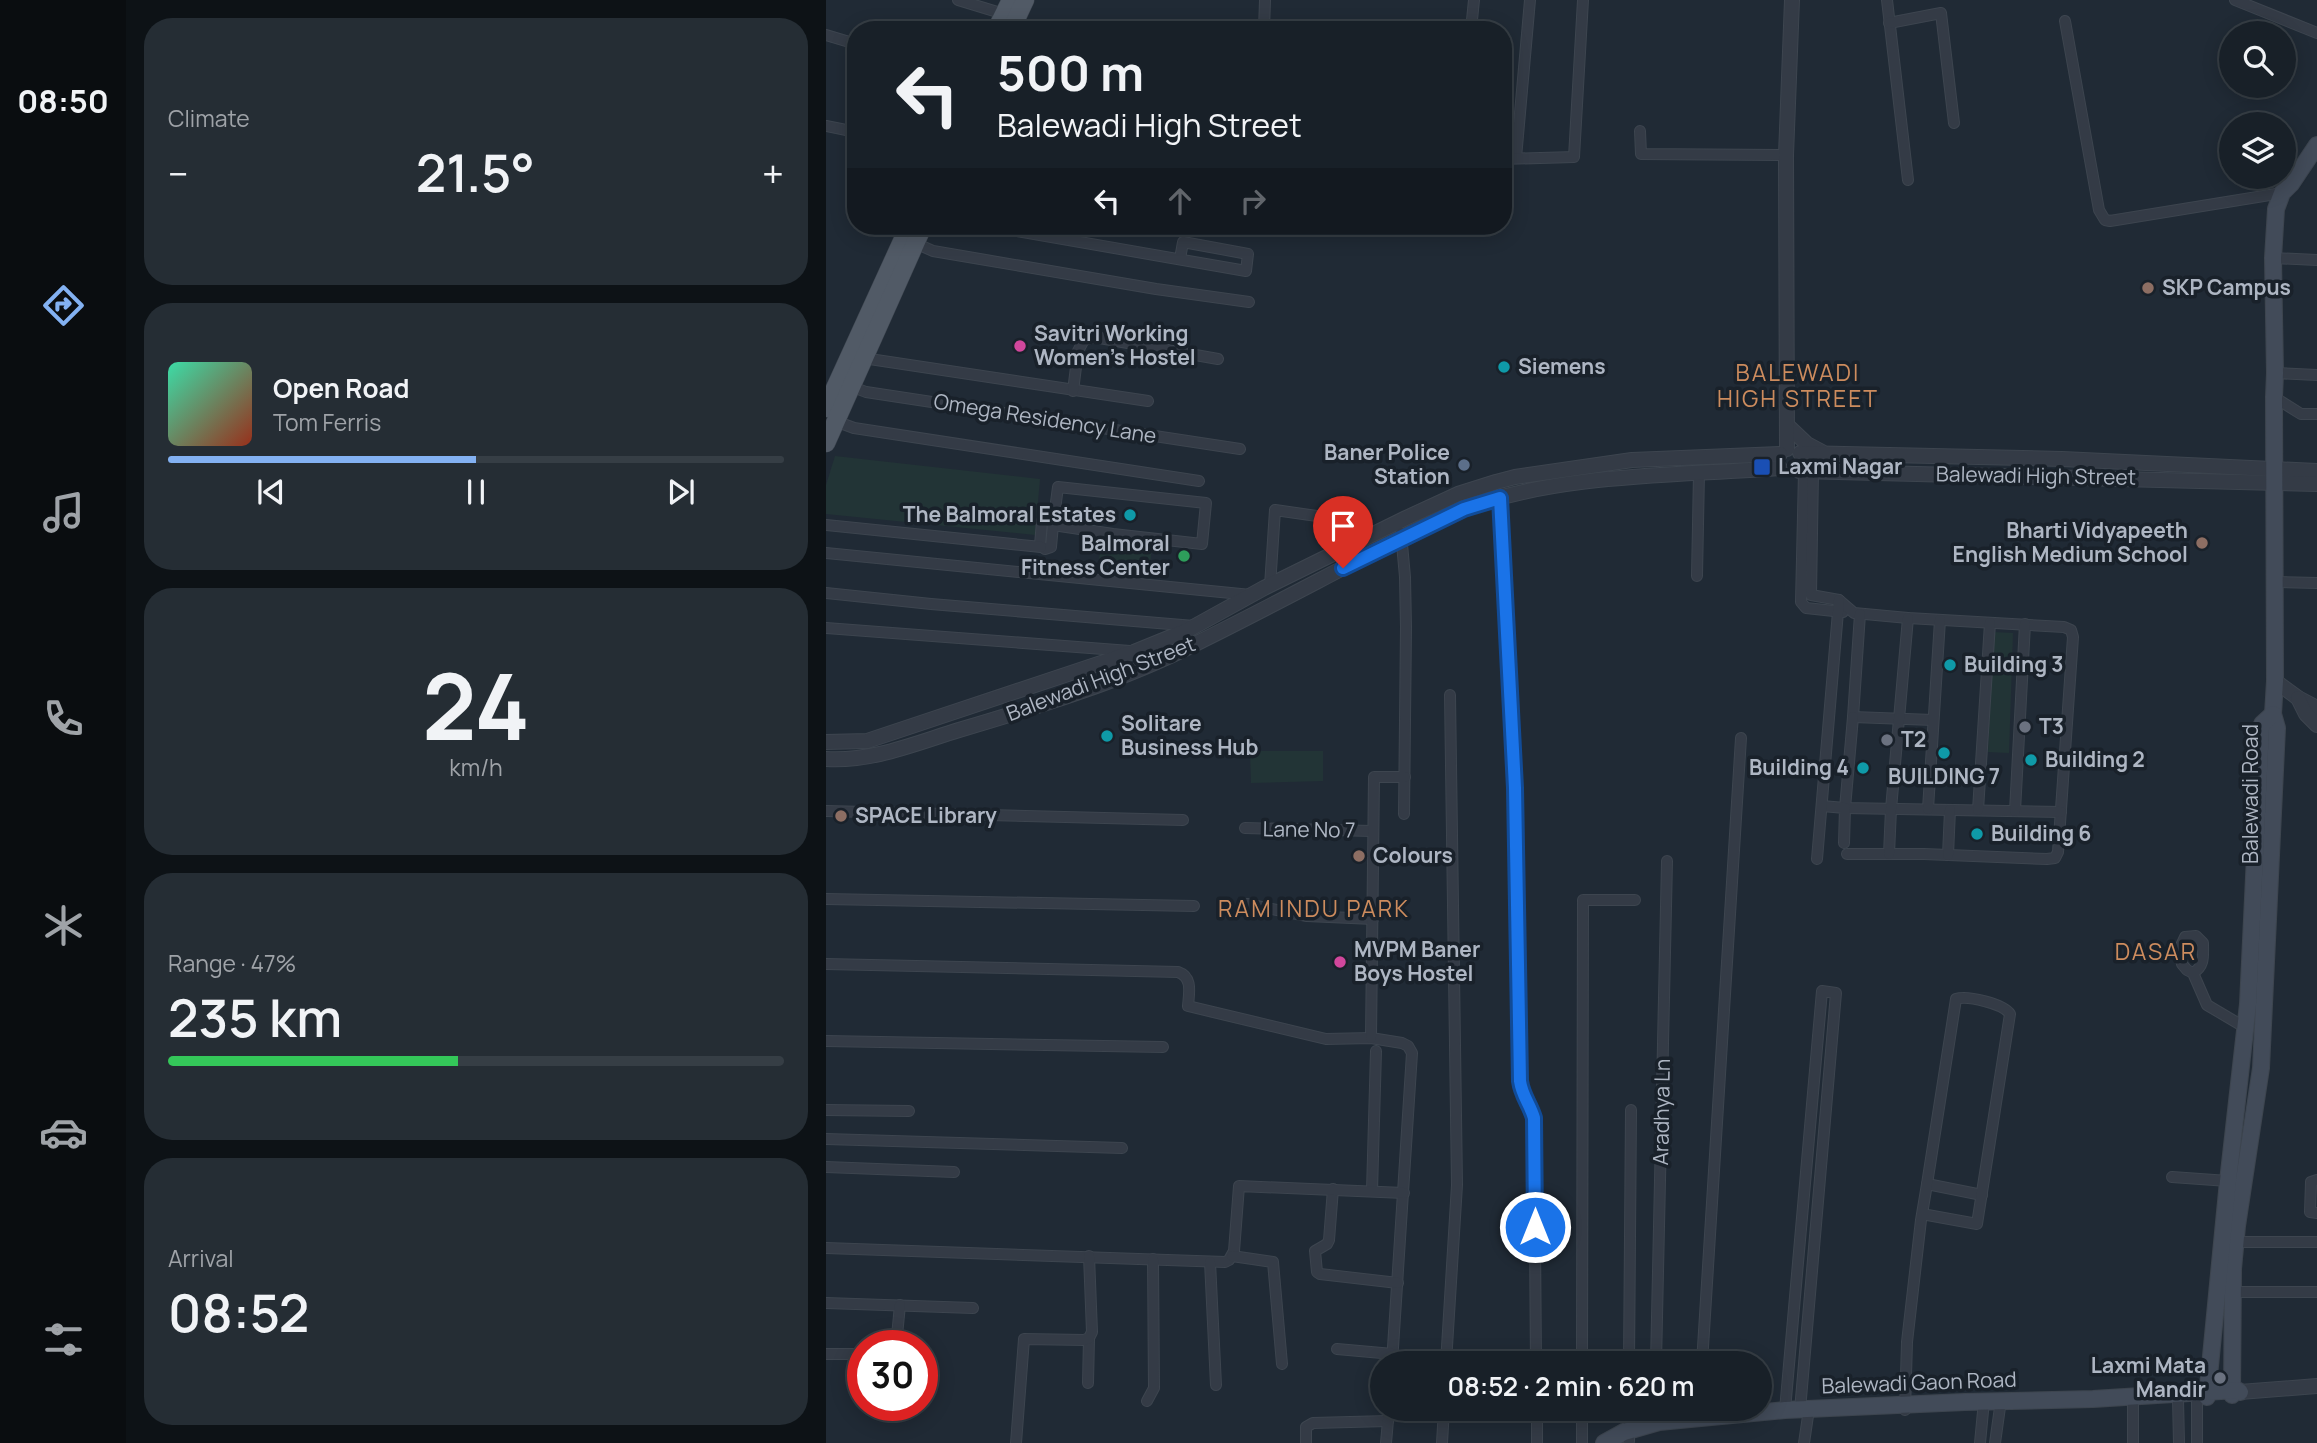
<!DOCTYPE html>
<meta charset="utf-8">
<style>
:root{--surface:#182028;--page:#252d34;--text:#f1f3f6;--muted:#9fa3a8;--line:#363e45;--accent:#83b1f2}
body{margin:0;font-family:Manrope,sans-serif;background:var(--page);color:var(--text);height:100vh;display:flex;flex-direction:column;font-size:26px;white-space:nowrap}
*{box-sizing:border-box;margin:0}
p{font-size:23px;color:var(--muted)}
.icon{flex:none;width:38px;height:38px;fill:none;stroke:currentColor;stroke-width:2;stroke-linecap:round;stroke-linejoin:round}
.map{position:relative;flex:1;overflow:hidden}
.details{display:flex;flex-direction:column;gap:18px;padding:18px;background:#0d1216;width:700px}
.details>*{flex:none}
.guide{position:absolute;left:21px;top:21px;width:665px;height:214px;border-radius:28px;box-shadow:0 4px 18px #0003,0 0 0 2px var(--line);background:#182028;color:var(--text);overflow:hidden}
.tools{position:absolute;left:1393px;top:21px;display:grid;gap:14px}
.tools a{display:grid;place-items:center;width:77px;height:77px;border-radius:50%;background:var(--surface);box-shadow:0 4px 18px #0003,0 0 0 2px var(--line);font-size:35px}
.speed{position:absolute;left:21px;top:1330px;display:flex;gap:14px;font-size:35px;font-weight:700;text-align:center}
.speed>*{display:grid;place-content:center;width:91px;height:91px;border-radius:50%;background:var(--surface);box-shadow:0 4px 18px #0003,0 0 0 2px var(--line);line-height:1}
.speed .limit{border:10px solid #d22;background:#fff;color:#111}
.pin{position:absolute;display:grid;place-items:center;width:60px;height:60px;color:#fff;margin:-72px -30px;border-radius:50% 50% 50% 0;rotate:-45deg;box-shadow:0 0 7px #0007}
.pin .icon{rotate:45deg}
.me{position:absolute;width:77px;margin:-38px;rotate:0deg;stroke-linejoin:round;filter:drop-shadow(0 0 5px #0008)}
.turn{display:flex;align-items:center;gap:24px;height:147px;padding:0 35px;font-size:32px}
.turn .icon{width:91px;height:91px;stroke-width:2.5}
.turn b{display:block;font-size:49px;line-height:60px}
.lanes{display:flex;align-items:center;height:66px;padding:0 35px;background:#0003;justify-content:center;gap:35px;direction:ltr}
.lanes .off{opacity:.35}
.big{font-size:52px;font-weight:600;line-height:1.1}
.details .card{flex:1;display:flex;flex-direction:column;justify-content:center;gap:10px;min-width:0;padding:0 24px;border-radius:28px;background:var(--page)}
.details .dial{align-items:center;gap:0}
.dial b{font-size:91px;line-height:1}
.song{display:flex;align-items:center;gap:21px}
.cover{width:84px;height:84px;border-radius:10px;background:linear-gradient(135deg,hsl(160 70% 55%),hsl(10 70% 35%))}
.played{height:7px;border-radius:4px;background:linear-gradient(90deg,var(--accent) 50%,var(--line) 50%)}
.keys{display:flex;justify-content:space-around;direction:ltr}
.heat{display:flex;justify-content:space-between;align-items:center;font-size:38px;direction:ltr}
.charge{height:10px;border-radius:5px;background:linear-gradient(90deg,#34c759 47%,var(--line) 0)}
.trip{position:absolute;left:544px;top:1351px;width:402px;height:70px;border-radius:35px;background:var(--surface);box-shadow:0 4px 18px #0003,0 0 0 2px var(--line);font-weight:600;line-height:70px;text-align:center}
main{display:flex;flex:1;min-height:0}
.menu{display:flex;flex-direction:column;width:126px;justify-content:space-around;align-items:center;background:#0a0d10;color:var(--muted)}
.menu .icon{width:49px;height:49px}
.menu .active{color:var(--accent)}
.menu b{font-size:32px;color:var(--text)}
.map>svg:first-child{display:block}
</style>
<main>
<nav class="menu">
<b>08:50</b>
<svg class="icon active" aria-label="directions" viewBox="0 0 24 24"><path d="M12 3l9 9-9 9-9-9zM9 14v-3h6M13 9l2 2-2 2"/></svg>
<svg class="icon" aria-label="music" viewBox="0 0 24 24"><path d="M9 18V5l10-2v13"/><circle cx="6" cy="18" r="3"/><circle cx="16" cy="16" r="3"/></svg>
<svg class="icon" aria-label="phone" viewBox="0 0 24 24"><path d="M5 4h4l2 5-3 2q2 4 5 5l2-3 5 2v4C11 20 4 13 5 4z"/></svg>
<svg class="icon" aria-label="climate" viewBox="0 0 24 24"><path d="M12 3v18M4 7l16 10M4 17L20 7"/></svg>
<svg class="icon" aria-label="car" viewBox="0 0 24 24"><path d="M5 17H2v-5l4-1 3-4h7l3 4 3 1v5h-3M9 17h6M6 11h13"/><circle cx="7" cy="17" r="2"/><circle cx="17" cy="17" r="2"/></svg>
<svg class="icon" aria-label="filters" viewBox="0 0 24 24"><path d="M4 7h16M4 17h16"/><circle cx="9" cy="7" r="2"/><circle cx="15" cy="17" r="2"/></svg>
</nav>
<section class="details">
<div class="card"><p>Climate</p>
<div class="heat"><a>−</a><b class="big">21.5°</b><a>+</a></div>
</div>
<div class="card">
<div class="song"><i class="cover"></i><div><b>Open Road</b><p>Tom Ferris</p></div></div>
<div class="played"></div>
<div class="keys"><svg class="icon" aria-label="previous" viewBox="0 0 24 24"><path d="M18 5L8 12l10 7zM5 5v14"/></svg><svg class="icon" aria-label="pause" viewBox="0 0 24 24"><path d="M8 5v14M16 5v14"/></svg><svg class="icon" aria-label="next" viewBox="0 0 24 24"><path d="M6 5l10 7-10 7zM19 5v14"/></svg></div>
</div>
<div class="card dial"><b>24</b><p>km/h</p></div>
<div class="card"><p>Range · 47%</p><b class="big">235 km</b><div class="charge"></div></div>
<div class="card"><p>Arrival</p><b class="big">08:52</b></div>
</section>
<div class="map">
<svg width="1491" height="1443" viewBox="0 0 1491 1443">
<rect width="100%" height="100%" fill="#202a35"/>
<!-- green -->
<g fill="#223436">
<polygon points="9,456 214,479 209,535 0,514 0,485"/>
<polygon points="275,541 326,546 324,565 273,560"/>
<polygon points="1166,632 1187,633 1183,753 1162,752"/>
<polygon points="424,751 497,751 497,781 425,783"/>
</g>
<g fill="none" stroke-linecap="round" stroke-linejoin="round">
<defs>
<g id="minor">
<polyline points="132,0 178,14"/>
<polyline points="1061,0 1082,180"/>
<polyline points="1409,0 1491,33"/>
<polyline points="1239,21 1273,210 1279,220 1284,221 1456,193"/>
<polyline points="1063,23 1115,13 1128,123"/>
<polyline points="438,30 439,0"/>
<polyline points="645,30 648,0"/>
<polyline points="0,35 30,44"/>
<polyline points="0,126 30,132"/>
<polyline points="814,131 815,154 960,155"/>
<polyline points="690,158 704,0"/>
<polyline points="677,159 748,157 757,0"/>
<polyline points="162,226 420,271 422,254 357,242 354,259"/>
<polyline points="89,243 107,251 330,289 423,302"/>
<polyline points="1447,258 1491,260"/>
<polyline points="37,358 322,401"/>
<polyline points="1449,373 1491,375"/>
<polyline points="24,386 40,392 414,449"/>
<polyline points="247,391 252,351 258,340 268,337 392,359"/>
<polyline points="1448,397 1475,414 1491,414"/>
<polyline points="9,421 28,428 373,481"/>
<polyline points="978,472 975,602 980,608 1017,612"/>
<polyline points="987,472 985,595 1013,600 1028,613 1082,618 1238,627 1245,630 1247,637 1232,852 1229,858 1221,859 1098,854 1021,854"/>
<polygon points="232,487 380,503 376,544 287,534 227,525"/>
<path d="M674 498 689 788 694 1081C696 1097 704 1103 708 1118L710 1363"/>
<polygon points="222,519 227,525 225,547 219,549 214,545 216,521"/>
<polyline points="0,525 215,547"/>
<polyline points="575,533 579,577 580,627 578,814"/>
<polyline points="0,553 425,595"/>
<polyline points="871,576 873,473"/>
<polyline points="1449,582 1491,583"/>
<polyline points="444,586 449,510 512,519 518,527 519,547"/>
<polyline points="0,593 105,604 368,626"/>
<polyline points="1034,614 1027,717 1107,720"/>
<polyline points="0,628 304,651"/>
<polyline points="1027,717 1019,808 1235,812"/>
<polyline points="996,806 1019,808 1018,843"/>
<polyline points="1102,809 1114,620"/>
<polyline points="1152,810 1164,623"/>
<polyline points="0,811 357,820"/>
<polyline points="1189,811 1199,624"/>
<polyline points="419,828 546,831"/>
<polyline points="1063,854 1065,809 1082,618"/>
<polyline points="1122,855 1124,810"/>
<polyline points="991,859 1013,600"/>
<polyline points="0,899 368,906"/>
<polyline points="421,904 481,916 547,919"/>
<path d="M0 964 352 972C367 977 363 993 362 1006L500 1039 545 1038 576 1043 582 1046 586 1053 566 1363"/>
<path d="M1367 973C1379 966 1377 956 1377 943L1370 936 1359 937 1353 950 1356 964 1361 970 1367 973 1381 1005 1420 1028"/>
<polyline points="545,1038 548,777 579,777"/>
<polyline points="0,1041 337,1047"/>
<polyline points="0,1110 83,1111"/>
<polyline points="0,1139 296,1148"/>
<polyline points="0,1167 128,1172"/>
<polyline points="1346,1177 1402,1181"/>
<polyline points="1491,1180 1485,1182 1484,1212 1491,1213"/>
<polyline points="1101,1184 1156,1195"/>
<polyline points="507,1189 503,1240 501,1244 489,1251 491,1272 494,1274 572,1283"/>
<polyline points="546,1191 550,1051"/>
<polyline points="1410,1242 1491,1242"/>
<polyline points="0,1248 399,1262 403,1260 408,1251 413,1186 578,1193"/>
<polyline points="406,1256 447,1262 456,1364"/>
<polyline points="384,1262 390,1385"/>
<polyline points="1407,1292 1491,1292"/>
<polyline points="0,1303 147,1308"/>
<polyline points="70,1346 74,1305"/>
<polyline points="511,1349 567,1354"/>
<polyline points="0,1354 37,1354"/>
<polyline points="620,1363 631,1185 624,695"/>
<polyline points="756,1363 757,900 809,900"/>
<polyline points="803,1363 805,1110"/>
<polyline points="830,1363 841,861"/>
<polyline points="876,1363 915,738"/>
<polyline points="262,1383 263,1338"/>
<polyline points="1352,1399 1353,1443"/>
<polyline points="321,1401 328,1388 327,1259"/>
<polyline points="1307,1401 1307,1443"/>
<polyline points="711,1409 711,1443"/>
<polyline points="756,1409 756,1443"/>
<polyline points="959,1410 996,991 1010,993 974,1410"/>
<path d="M1079 1410 1081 1342 1095 1220 1101 1184 1130 999C1141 995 1178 1004 1184 1014L1151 1224 1096 1214"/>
<polyline points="829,1423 829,1409"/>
<polyline points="803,1441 803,1409"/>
<polyline points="190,1443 198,1339 258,1340 263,1338 266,1332 263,1256"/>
<polyline points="480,1443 480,1427 487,1423 562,1421"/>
<polyline points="560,1443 563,1409"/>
<polyline points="616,1443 618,1409"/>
<polyline points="978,1443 983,1409"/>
<polyline points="1154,1443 1158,1401"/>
<polyline points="1169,1443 1175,1400"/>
<polyline points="1371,1443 1371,1398"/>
</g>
<g id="tertiary">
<polyline points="961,425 981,444 996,452"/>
<polyline points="961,449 960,155 966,0"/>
<polyline points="974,453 1236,459 1491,471"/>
<polyline points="973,471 1491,484"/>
<polyline points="1449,681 1472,698 1491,708"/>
<polyline points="1472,698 1480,714 1491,725"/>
<polyline points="0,742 41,741 308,652 362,630 438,588 580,518 632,494 670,482 689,477 806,460 954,454"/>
<path d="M0 759C46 762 90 743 133 730 214 706 296 681 371 643 428 615 484 585 540 556 573 539 606 521 640 508 738 473 851 476 954 468"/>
<polyline points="1414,1392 1491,1386"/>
</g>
<g id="secondary">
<polyline points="1406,1395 1407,1269 1411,1226 1435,1068 1451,728 1447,714 1449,681 1448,397 1449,373 1447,258 1450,209 1456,193 1465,184 1491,145"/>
<polyline points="1381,1397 1402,1181 1422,1004 1435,729 1436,724 1447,714"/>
<polyline points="778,1443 798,1432 833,1422 959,1410 1139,1402 1267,1399 1411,1390 1414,1392"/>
</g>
<g id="primary">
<polyline points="170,30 185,0"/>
<polyline points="185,30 199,0"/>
<polyline points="0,408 83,226"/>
<polyline points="0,443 97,226"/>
</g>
</defs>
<!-- minor casing -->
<use href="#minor" stroke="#3d454f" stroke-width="12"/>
<!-- tertiary casing -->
<use href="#tertiary" stroke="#3d454f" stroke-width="16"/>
<!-- secondary casing -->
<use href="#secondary" stroke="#3d454f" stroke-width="18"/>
<!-- primary casing -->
<use href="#primary" stroke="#3d454f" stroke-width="19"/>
<!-- minor -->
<use href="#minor" stroke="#343b46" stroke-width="10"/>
<!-- tertiary -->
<use href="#tertiary" stroke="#343b46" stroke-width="14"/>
<!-- secondary -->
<use href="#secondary" stroke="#424b59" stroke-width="16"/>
<!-- primary -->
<use href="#primary" stroke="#515a66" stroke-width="18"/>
</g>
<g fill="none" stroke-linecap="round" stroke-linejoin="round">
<defs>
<path id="route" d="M517 568 638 509 674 498 689 788 694 1081C696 1096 704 1104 708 1118L709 1227"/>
</defs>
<!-- route casing -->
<use href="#route" stroke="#114b97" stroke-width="18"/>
<!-- route -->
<use href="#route" stroke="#1a73e8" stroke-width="12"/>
</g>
<!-- markers -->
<g fill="#8d6e63" stroke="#19212a" stroke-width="2.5">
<circle cx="1322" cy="288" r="7"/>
<circle cx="1376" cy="543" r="7"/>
<circle cx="15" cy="816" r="7"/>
<circle cx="533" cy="856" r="7"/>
</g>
<g fill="#d1479c" stroke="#19212a" stroke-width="2.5">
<circle cx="194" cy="346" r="7"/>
<circle cx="514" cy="962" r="7"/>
</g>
<g fill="#0f9aa8" stroke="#19212a" stroke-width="2.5">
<circle cx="678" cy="367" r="7"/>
<circle cx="304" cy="515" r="7"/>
<circle cx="1124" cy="665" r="7"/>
<circle cx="281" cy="736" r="7"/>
<circle cx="1118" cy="753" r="7"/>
<circle cx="1205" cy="760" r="7"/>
<circle cx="1037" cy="768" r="7"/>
<circle cx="1151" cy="834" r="7"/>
</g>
<circle fill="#5c6f8a" stroke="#19212a" stroke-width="2.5" cx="638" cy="465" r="7"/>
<rect fill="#1a4fb4" stroke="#19212a" stroke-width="2.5" x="927" y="458" width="18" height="18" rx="3.5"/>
<circle fill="#2e9e5b" stroke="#19212a" stroke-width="2.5" cx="358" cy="556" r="7"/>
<g fill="#6b7280" stroke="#19212a" stroke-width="2.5">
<circle cx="1199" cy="727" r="7"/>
<circle cx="1061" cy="740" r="7"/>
<circle cx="1394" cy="1378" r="7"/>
</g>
<g text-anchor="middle" stroke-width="7" stroke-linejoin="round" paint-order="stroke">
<!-- poi labels -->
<g font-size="21" font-weight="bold" fill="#aeb6c3" stroke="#19212a" text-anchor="start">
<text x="1336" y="295">SKP Campus</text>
<text x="208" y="341">Savitri Working<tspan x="208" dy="24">Women's Hostel</tspan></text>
<text x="692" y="374">Siemens</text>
<text x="624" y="460" text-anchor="end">Baner Police<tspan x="624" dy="24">Station</tspan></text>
<text x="952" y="474">Laxmi Nagar</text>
<text x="290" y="522" text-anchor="end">The Balmoral Estates</text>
<text x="1362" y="538" text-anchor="end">Bharti Vidyapeeth<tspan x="1362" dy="24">English Medium School</tspan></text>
<text x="344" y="551" text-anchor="end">Balmoral<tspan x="344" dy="24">Fitness Center</tspan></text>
<text x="1138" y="672">Building 3</text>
<text x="295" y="731">Solitare<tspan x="295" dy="24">Business Hub</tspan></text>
<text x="1213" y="734">T3</text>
<text x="1075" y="747">T2</text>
<text x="1219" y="767">Building 2</text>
<text x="1023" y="775" text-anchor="end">Building 4</text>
<text x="1118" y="784" text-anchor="middle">BUILDING 7</text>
<text x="29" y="823">SPACE Library</text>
<text x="1165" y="841">Building 6</text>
<text x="547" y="863">Colours</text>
<text x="528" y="957">MVPM Baner<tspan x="528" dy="24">Boys Hostel</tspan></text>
<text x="1380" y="1373" text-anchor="end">Laxmi Mata<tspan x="1380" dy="24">Mandir</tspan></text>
</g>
<!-- street labels -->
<g font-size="21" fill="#aeb6c3" stroke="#19212a">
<text transform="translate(219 419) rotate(9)" y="7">Omega Residency Lane</text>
<text transform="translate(1210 476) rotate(1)" y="7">Balewadi High Street</text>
<text transform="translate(275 679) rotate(-21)" y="7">Balewadi High Street</text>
<text transform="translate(1425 794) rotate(-90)" y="7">Balewadi Road</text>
<text transform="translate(483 830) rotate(1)" y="7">Lane No 7</text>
<text transform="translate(836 1112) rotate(-89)" y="7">Aradhya Ln</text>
<text transform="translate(1093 1383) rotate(-2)" y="7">Balewadi Gaon Road</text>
</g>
<!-- neighbourhood labels -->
<g font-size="23" letter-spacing="2" fill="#cd8c5e" stroke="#19212a">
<text x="972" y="381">BALEWADI<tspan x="972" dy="26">HIGH STREET</tspan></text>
<text x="488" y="917">RAM INDU PARK</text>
<text x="1330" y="960">DASAR</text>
</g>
</g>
</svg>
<div class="tools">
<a><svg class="icon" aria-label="search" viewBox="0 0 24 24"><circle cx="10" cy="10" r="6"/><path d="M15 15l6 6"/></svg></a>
<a><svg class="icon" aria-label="layers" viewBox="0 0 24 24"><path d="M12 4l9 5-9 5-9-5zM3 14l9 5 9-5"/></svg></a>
</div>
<div class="speed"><div class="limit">30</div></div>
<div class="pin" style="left:517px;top:568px;background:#d93025"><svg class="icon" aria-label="arrive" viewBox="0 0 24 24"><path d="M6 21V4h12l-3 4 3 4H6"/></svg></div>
<svg class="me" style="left:709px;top:1227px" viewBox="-20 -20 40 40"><circle r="17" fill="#1a73e8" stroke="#fff" stroke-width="3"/><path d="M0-11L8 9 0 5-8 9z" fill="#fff"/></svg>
<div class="trip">08:52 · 2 min · 620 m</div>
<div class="guide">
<div class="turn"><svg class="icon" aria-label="left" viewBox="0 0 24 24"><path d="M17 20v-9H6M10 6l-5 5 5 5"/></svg><div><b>500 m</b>Balewadi High Street</div></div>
<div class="lanes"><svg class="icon" aria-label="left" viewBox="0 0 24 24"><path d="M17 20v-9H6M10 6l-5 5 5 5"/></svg><svg class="icon off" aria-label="ahead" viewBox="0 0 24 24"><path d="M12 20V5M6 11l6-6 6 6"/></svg><svg class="icon off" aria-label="right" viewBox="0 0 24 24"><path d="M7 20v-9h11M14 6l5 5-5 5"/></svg></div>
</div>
</div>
</main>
